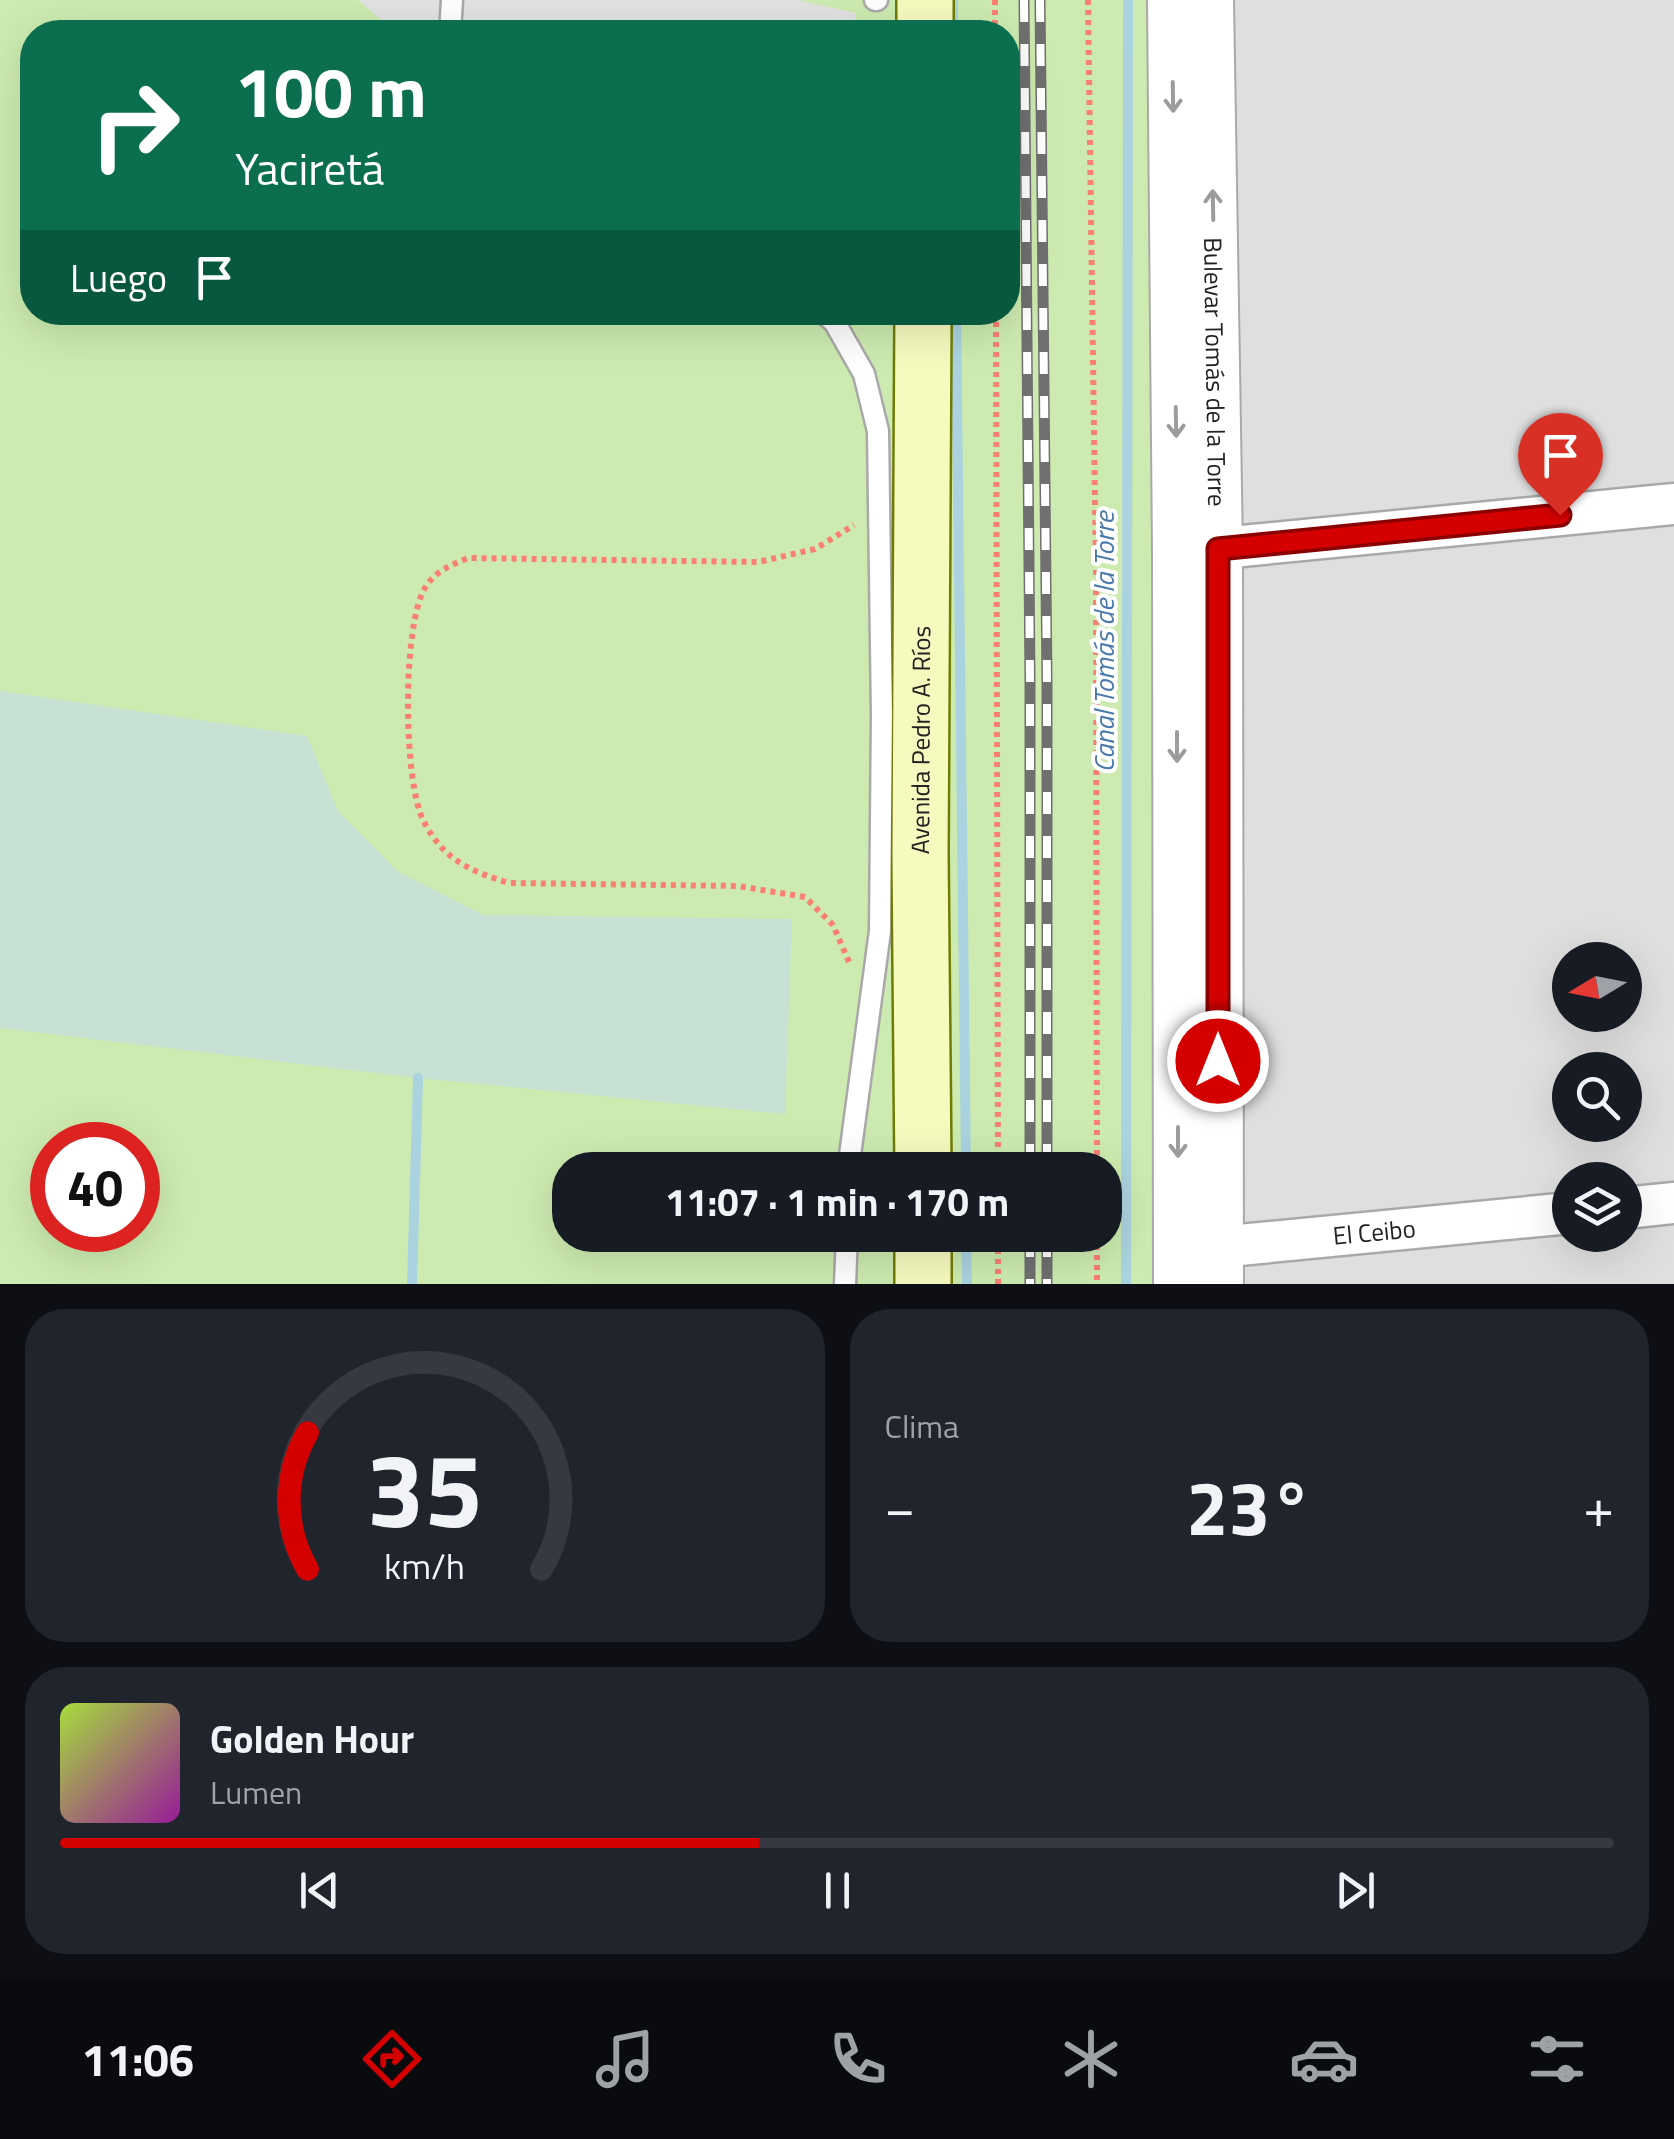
<!DOCTYPE html>
<html lang="es">
<meta charset="utf-8">
<style>
:root{--surface:#171b24;--page:#20242c;--text:#f1f3f6;--muted:#9ea1a6;--line:#363941;--accent:#d40000}
body{margin:0;font-family:"Titillium Web",sans-serif;background:var(--page);color:var(--text);height:100vh;display:flex;flex-direction:column;font-size:38px;white-space:nowrap}
*{box-sizing:border-box;margin:0}
p{font-size:32px;color:var(--muted)}
.icon{flex:none;width:55px;height:55px;fill:none;stroke:currentColor;stroke-width:2;stroke-linecap:round;stroke-linejoin:round}
.map{position:relative;height:1284px;overflow:hidden}
.details{display:flex;flex-direction:column;gap:25px;padding:25px;background:#0d0f14;flex:1}
.details>*{flex:none}
.guide{position:absolute;left:20px;top:20px;width:1000px;height:305px;border-radius:40px;box-shadow:0 10px 40px #0002;background:#0b6e4f;color:#fff;overflow:hidden}
.needle{width:65px;rotate:260deg}
.buttons{position:absolute;left:1552px;top:942px;display:grid;gap:20px}
.buttons a{display:grid;place-items:center;width:90px;height:90px;border-radius:50%;background:var(--surface);box-shadow:0 10px 40px #0002;font-size:50px}
.speed{position:absolute;left:30px;top:1122px;display:flex;gap:20px;font-size:50px;font-weight:700;text-align:center}
.speed>*{display:grid;place-content:center;width:130px;height:130px;border-radius:50%;background:var(--surface);box-shadow:0 10px 40px #0002;line-height:1}
.speed .limit{border:15px solid #d22;background:#fff;color:#111}
.pin{position:absolute;display:grid;place-items:center;width:85px;height:85px;color:#fff;margin:-102px -42px;border-radius:50% 50% 50% 0;rotate:-45deg;box-shadow:0 0 10px #0007}
.pin .icon{rotate:45deg}
.me{position:absolute;width:110px;margin:-55px;rotate:0deg;stroke-linejoin:round;filter:drop-shadow(0 0 8px #0008)}
.turn{display:flex;align-items:center;gap:35px;height:210px;padding:0 50px;font-size:45px}
.turn .icon{width:130px;height:130px;stroke-width:2.5}
.turn b{display:block;font-size:70px;line-height:85px}
.then{display:flex;align-items:center;height:95px;padding:0 50px;background:#0003;gap:20px;font-size:38px}
.big{font-size:75px;font-weight:700;line-height:1.1}
.details .widget{flex:1;display:flex;flex-direction:column;justify-content:center;gap:15px;min-width:0;padding:0 35px;border-radius:40px;background:var(--page)}
.details .dial{align-items:center;gap:0}
.dial svg{height:260px;overflow:visible;fill:none;stroke:var(--line);stroke-width:7;stroke-linecap:round;text-anchor:middle}
.dial text{fill:var(--text);stroke:none}
.song{display:flex;align-items:center;gap:30px}
.cover{width:120px;height:120px;border-radius:15px;background:linear-gradient(135deg,hsl(80 70% 55%),hsl(300 70% 35%))}
.played{height:10px;border-radius:5px;background:linear-gradient(90deg,var(--accent) 45%,var(--line) 45%)}
.keys{display:flex;justify-content:space-around;direction:ltr}
.heat{display:flex;justify-content:space-between;align-items:center;font-size:55px;direction:ltr}
.details .tiles{flex:1;display:grid;gap:25px;grid-template-columns:1fr 1fr}
.widget:last-child{grid-column:span 2}
.trip{position:absolute;left:552px;top:1152px;width:570px;height:100px;border-radius:40px;background:var(--surface);box-shadow:0 10px 40px #0002;font-weight:700;line-height:100px;text-align:center}
.tabs{display:flex;height:160px;justify-content:space-around;align-items:center;background:#090b0e;color:var(--muted)}
.tabs .icon{width:70px;height:70px}
.tabs .current{color:var(--accent)}
.tabs b{font-size:45px;color:var(--text)}
.map>svg:first-child{display:block}
</style>
<div class="map">
<svg width="1674" height="1284" viewBox="0 0 1674 1284">
<rect width="100%" height="100%" fill="#f2efe9"/>
<!-- residential -->
<path fill="#e0dfdf" fill-rule="evenodd" d="M1172 0H1674V1284H1178ZM1570 960H1625V1015H1570ZM1570 1070H1625V1125H1570ZM1570 1180H1625V1235H1570Z"/>
<!-- grass -->
<g fill="#cdebb0" fill-rule="evenodd">
<path d="M0 0H905L904 32H32V312L900 313V1170H570V1235H900L901 1284H0ZM52 1145H138V1230H52Z"/>
<polygon points="925,0 1172,0 1178,1284 923,1284 923,1235 1105,1235 1105,1170 923,1170 923,313 1008,312 1008,32 925,32"/>
</g>
<!-- wetland -->
<polygon fill="#c6e0d4" points="0,691 307,736 338,811 397,871 483,915 792,919 785,1114 418,1078 0,1028"/>
<!-- parking -->
<polygon fill="#e2e2e2" points="358,0 797,0 856,13 854,32 395,32"/>
<g fill="none" stroke-linecap="round" stroke-linejoin="round">
<!-- stream -->
<g stroke="#aad3df" stroke-width="10">
<polyline points="953,0 953,32"/>
<polyline points="956,312 966,1170"/>
<polyline points="966,1235 967,1284"/>
<polyline points="412,1284 418,1078"/>
<polyline points="1126,1284 1128,0"/>
</g>
<defs>
<g id="service">
<polyline points="875,0 877,0"/>
<polyline points="450,32 452,0"/>
<polyline points="823,312 835,323 864,374 878,431 882,714 880,931 848,1170"/>
<polyline points="845,1284 847,1235"/>
</g>
<g id="minor">
<polyline points="1190,551 1674,504"/>
<polyline points="1625,1208 1674,1203"/>
<path id="s1" d="M1187 1250 1570 1213"/>
</g>
<g id="tertiary">
<polyline points="1172,0 1177,552 1178,1284"/>
<path id="s2" d="M1209 0 1218 549 1219 1284"/>
</g>
<g id="secondary">
<polyline points="925,32 925,0"/>
<path id="s3" d="M923 1170 920 854 923 312"/>
<polyline points="923,1235 923,1284"/>
</g>
</defs>
<!-- service casing -->
<use href="#service" stroke="#a9a9a9" stroke-width="25"/>
<!-- minor casing -->
<use href="#minor" stroke="#a9a9a9" stroke-width="45"/>
<!-- tertiary casing -->
<use href="#tertiary" stroke="#a9a9a9" stroke-width="52"/>
<!-- secondary casing -->
<use href="#secondary" stroke="#707d05" stroke-width="60"/>
<!-- path -->
<g stroke="#fa8072" stroke-width="6" stroke-dasharray="5 5" stroke-linecap="butt">
<polyline points="995,0 995,32"/>
<polyline points="1088,0 1096,573 1097,1170"/>
<polyline points="996,312 998,1170"/>
<path d="M849 962 833 925 805 897 738 886 509 883C470 871 444 860 424 822 403 783 402 626 425 588 435 571 451 565 468 558L758 562 815 549 854 525"/>
<polyline points="1097,1235 1097,1284"/>
<polyline points="998,1284 998,1235"/>
</g>
<!-- service -->
<use href="#service" stroke="#fff" stroke-width="20"/>
<!-- minor -->
<use href="#minor" stroke="#fff" stroke-width="40"/>
<!-- tertiary -->
<use href="#tertiary" stroke="#fff" stroke-width="48"/>
<!-- secondary -->
<use href="#secondary" stroke="#f7fabf" stroke-width="55"/>
<defs>
<g id="rail">
<polyline points="1024,0 1030,680 1030,1170"/>
<polyline points="1040,0 1047,682 1047,1170"/>
<polyline points="1030,1235 1030,1284"/>
<polyline points="1047,1235 1047,1284"/>
</g>
</defs>
<!-- rail casing -->
<use href="#rail" stroke="#707070" stroke-width="11"/>
<!-- rail -->
<use href="#rail" stroke="#fff" stroke-width="8" stroke-dasharray="22" stroke-linecap="butt"/>
</g>
<!-- one-way arrows -->
<defs><path id="oneway-shaft" d="M-6 0H5M1.5-3L5.5 0L1.5 3" fill="none" stroke-width="1.6" stroke-linecap="round" stroke-linejoin="round" transform="scale(2.5)"/></defs>
<g stroke="#9c9c9c">
<use href="#oneway-shaft" transform="translate(1173 97) rotate(89)"/>
<use href="#oneway-shaft" transform="translate(1213 205) rotate(-91)"/>
<use href="#oneway-shaft" transform="translate(1176 422) rotate(89)"/>
<use href="#oneway-shaft" transform="translate(1177 747) rotate(90)"/>
<use href="#oneway-shaft" transform="translate(1178 1142) rotate(90)"/>
</g>
<g fill="none" stroke-linecap="round" stroke-linejoin="round">
<defs>
<polyline id="route" points="1218,1061 1218,549 1560,515"/>
</defs>
<!-- route casing -->
<use href="#route" stroke="#8a0000" stroke-width="25"/>
<!-- route -->
<use href="#route" stroke="#d40000" stroke-width="18"/>
</g>
<g text-anchor="middle" stroke-width="8" stroke-linejoin="round" paint-order="stroke">
<!-- street labels -->
<g font-size="25" fill="#222" stroke="#fff">
<text dy="9" stroke="none"><textPath href="#s2" startOffset="372">Bulevar Tomás de la Torre</textPath></text>
<text dy="9" stroke="none"><textPath href="#s3" startOffset="430">Avenida Pedro A. Ríos</textPath></text>
<text dy="9" stroke="none"><textPath href="#s1" startOffset="188">El Ceibo</textPath></text>
</g>
<!-- water labels -->
<g font-size="28" font-style="italic" fill="#4a7aab" stroke="#fff">
<text transform="translate(1104 642) rotate(-90)" y="10">Canal Tomás de la Torre</text>
</g>
</g>
</svg>
<div class="buttons">
<a><svg class="needle" viewBox="-14 -14 28 28"><path d="M0-13l5 13h-10z" fill="#e53935"/><path d="M0 13l5-13h-10z" fill="#9ea1a6"/></svg></a>
<a><svg class="icon" aria-label="search" viewBox="0 0 24 24"><circle cx="10" cy="10" r="6"/><path d="M15 15l6 6"/></svg></a>
<a><svg class="icon" aria-label="layers" viewBox="0 0 24 24"><path d="M12 4l9 5-9 5-9-5zM3 14l9 5 9-5"/></svg></a>
</div>
<div class="speed"><div class="limit">40</div></div>
<div class="pin" style="left:1560px;top:515px;background:#d93025"><svg class="icon" aria-label="arrive" viewBox="0 0 24 24"><path d="M6 21V4h12l-3 4 3 4H6"/></svg></div>
<svg class="me" style="left:1218px;top:1061px" viewBox="-20 -20 40 40"><circle r="17" fill="#d40000" stroke="#fff" stroke-width="3"/><path d="M0-11L8 9 0 5-8 9z" fill="#fff"/></svg>
<div class="trip">11:07 · 1 min · 170 m</div>
<div class="guide">
<div class="turn"><svg class="icon" aria-label="right" viewBox="0 0 24 24"><path d="M7 20v-9h11M14 6l5 5-5 5"/></svg><div><b>100 m</b>Yaciretá</div></div>
<div class="then">Luego<svg class="icon" aria-label="arrive" viewBox="0 0 24 24"><path d="M6 21V4h12l-3 4 3 4H6"/></svg></div>
</div>
</div>
<section class="details">
<div class="tiles">
<div class="widget dial"><svg viewBox="0 0 100 80">
<path d="M14 69A42 42 0 1 1 86 69"/>
<path d="M14 69A42 42 0 0 1 14 27" stroke="#d40000"/>
<text x="50" y="56" font-size="32" font-weight="700">35</text>
<text x="50" y="72" font-size="11">km/h</text>
</svg></div>
<div class="widget"><p>Clima</p>
<div class="heat"><a>−</a><b class="big">23°</b><a>+</a></div>
</div>
<div class="widget">
<div class="song"><i class="cover"></i><div><b>Golden Hour</b><p>Lumen</p></div></div>
<div class="played"></div>
<div class="keys"><svg class="icon" aria-label="previous" viewBox="0 0 24 24"><path d="M18 5L8 12l10 7zM5 5v14"/></svg><svg class="icon" aria-label="pause" viewBox="0 0 24 24"><path d="M8 5v14M16 5v14"/></svg><svg class="icon" aria-label="next" viewBox="0 0 24 24"><path d="M6 5l10 7-10 7zM19 5v14"/></svg></div>
</div>
</div>
</section>
<nav class="tabs">
<b>11:06</b>
<svg class="icon current" aria-label="directions" viewBox="0 0 24 24"><path d="M12 3l9 9-9 9-9-9zM9 14v-3h6M13 9l2 2-2 2"/></svg>
<svg class="icon" aria-label="music" viewBox="0 0 24 24"><path d="M9 18V5l10-2v13"/><circle cx="6" cy="18" r="3"/><circle cx="16" cy="16" r="3"/></svg>
<svg class="icon" aria-label="phone" viewBox="0 0 24 24"><path d="M5 4h4l2 5-3 2q2 4 5 5l2-3 5 2v4C11 20 4 13 5 4z"/></svg>
<svg class="icon" aria-label="climate" viewBox="0 0 24 24"><path d="M12 3v18M4 7l16 10M4 17L20 7"/></svg>
<svg class="icon" aria-label="car" viewBox="0 0 24 24"><path d="M5 17H2v-5l4-1 3-4h7l3 4 3 1v5h-3M9 17h6M6 11h13"/><circle cx="7" cy="17" r="2"/><circle cx="17" cy="17" r="2"/></svg>
<svg class="icon" aria-label="filters" viewBox="0 0 24 24"><path d="M4 7h16M4 17h16"/><circle cx="9" cy="7" r="2"/><circle cx="15" cy="17" r="2"/></svg>
</nav>
